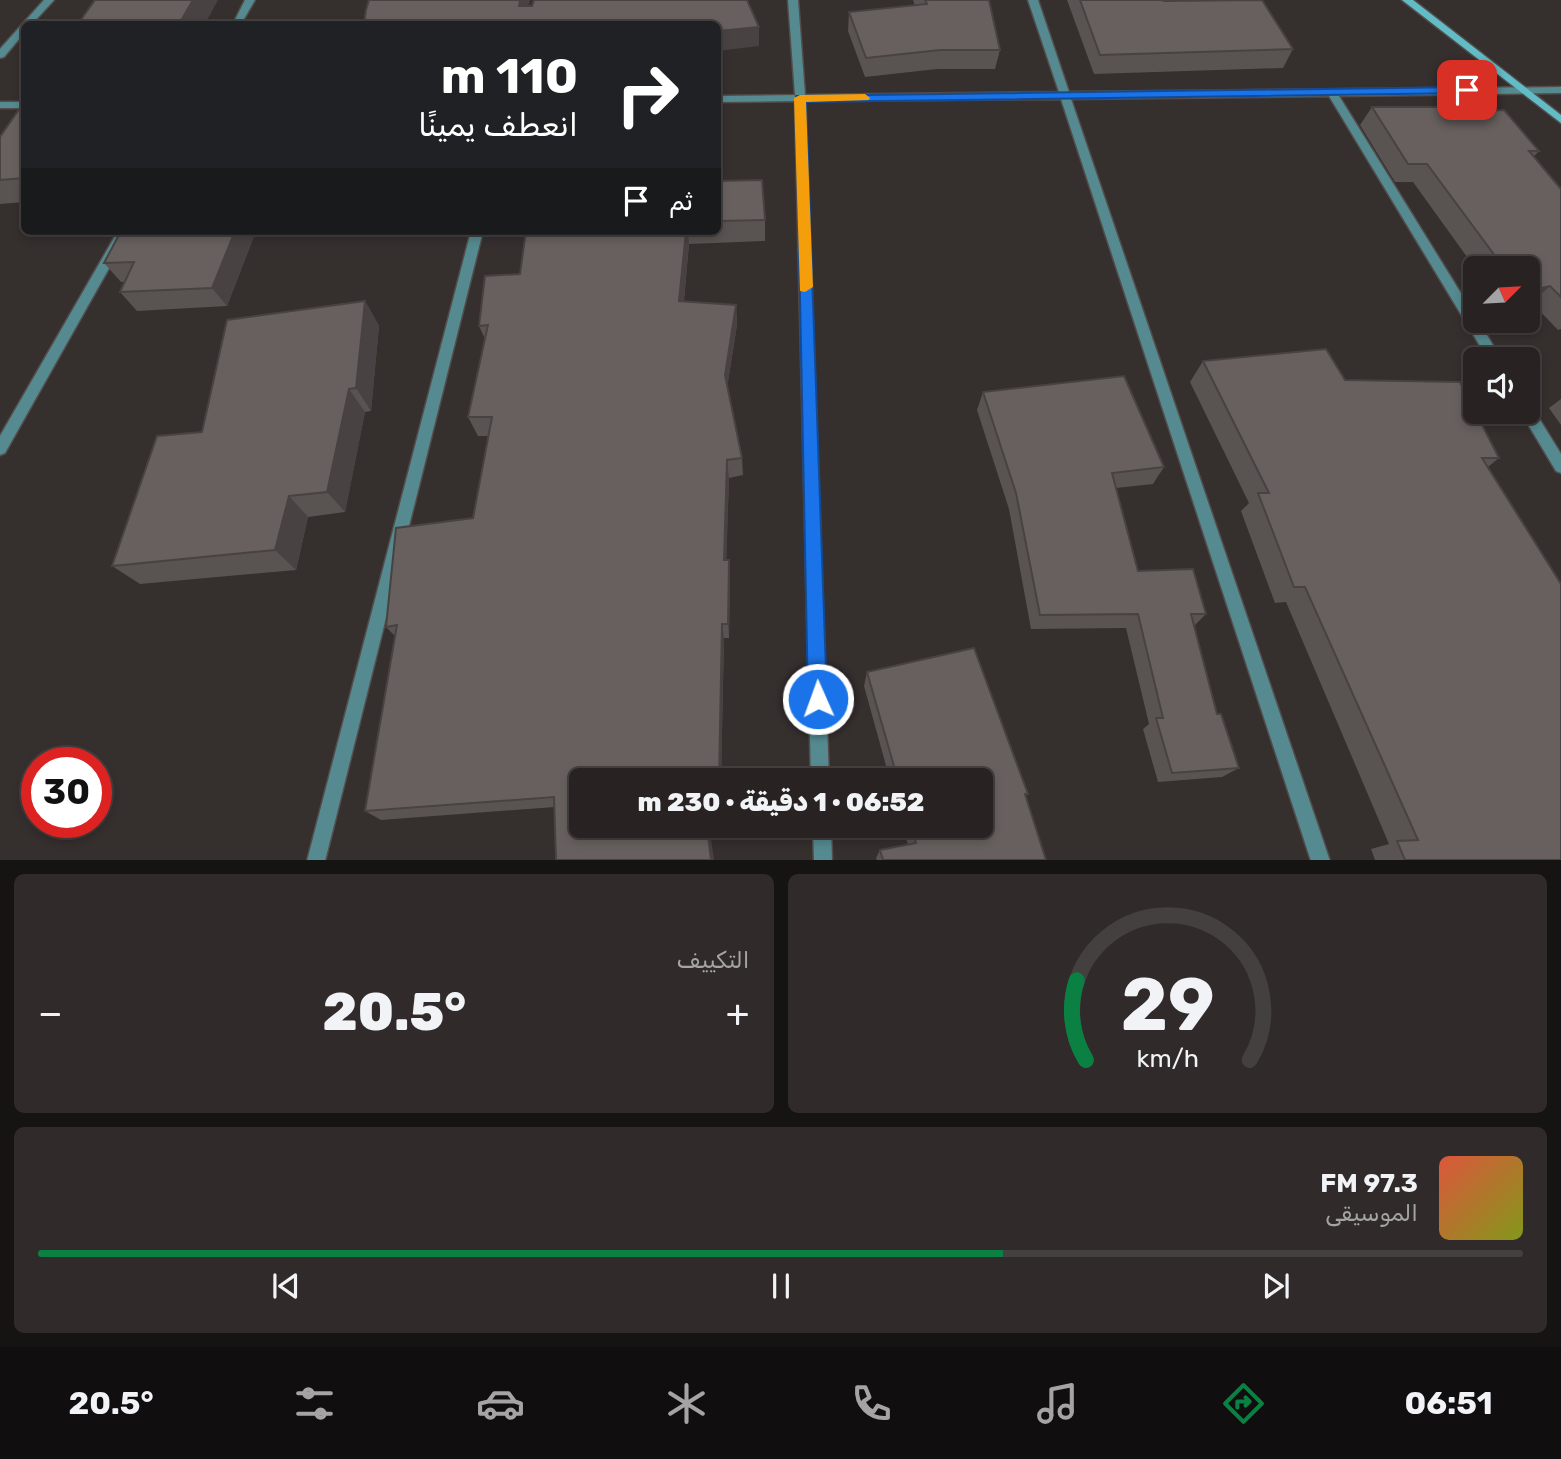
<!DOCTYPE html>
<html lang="ar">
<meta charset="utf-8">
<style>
:root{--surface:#282322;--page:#302b2a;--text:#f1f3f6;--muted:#a5a4a5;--line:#444040;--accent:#0b8043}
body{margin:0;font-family:Rubik,"Noto Sans Arabic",sans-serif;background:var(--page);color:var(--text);direction:rtl;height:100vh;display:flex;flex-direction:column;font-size:26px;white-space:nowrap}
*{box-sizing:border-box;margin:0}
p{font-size:23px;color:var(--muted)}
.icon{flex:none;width:38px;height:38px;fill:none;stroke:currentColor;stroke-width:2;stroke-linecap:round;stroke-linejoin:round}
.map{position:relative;height:860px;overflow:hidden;direction:ltr}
.sheet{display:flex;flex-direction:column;gap:14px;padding:14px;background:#161313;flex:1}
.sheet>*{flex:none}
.banner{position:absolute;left:21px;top:21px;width:700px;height:214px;border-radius:10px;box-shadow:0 4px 10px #0003,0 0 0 2px var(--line);direction:rtl;background:#202124;color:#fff;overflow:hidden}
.needle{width:46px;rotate:66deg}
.fabs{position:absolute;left:1463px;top:256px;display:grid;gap:14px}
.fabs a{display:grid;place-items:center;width:77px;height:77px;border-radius:10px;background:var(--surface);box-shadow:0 4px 10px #0003,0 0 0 2px var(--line);font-size:35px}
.speed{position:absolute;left:21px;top:747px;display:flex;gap:14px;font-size:35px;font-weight:700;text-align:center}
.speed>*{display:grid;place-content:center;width:91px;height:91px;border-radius:50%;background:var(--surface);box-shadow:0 4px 10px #0003,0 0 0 2px var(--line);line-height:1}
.speed .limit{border:10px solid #d22;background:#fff;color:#111}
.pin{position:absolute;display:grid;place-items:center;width:60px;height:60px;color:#fff;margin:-30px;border-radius:14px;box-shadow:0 4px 10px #0006}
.me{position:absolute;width:77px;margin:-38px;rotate:358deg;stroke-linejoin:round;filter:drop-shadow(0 0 5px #0008)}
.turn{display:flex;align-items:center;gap:24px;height:147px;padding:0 28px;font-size:32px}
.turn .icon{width:91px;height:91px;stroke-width:2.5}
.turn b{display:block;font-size:49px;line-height:60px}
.then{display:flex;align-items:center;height:66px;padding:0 28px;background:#0003;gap:14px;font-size:26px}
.big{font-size:52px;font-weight:800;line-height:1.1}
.sheet .tile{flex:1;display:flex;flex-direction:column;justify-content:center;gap:10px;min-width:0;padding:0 24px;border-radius:10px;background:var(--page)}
.sheet .dial{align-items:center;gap:0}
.dial svg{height:182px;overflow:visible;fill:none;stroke:var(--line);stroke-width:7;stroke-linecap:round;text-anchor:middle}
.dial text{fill:var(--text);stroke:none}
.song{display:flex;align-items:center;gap:21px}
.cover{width:84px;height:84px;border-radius:10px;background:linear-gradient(135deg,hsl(10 70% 55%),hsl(70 70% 35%))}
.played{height:7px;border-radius:4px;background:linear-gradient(90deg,var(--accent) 65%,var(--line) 65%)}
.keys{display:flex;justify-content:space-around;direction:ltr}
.heat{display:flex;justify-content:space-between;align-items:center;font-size:38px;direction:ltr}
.sheet .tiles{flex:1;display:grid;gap:14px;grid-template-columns:1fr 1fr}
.tile:last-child{grid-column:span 2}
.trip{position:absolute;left:569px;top:768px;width:424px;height:70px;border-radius:10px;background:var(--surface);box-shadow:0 4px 10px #0003,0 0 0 2px var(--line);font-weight:800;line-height:70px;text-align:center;direction:rtl}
.tabs{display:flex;height:112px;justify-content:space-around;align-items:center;background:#100e0e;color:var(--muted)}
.tabs .icon{width:49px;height:49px}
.tabs .current{color:var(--accent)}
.tabs b{font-size:32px;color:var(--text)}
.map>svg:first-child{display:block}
</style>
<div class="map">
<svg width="1561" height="861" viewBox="0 0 1561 861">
<rect width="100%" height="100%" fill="#352f2e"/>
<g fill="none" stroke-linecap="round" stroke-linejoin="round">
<defs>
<g id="street">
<polygon points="44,0 54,0 32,24 24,24 24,33 4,57 0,58 0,49"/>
<polygon points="245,0 255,0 241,24 233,24"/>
<polygon points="788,0 798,0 805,95 1059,92 1028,0 1038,0 1069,92 1561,87 1561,93 1339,96 1475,316 1475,320 1478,320 1501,359 1488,359 1329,96 1071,99 1330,861 1311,861 1061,99 805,101 829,780 811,780 795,101 718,102 718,96 795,95"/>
<rect x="0" y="102" width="24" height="6"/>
<polygon points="118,231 130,231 5,453 0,455 0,436"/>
<polygon points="471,231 483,231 325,861 307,861"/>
<polygon points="1528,406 1532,407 1561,454 1561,473 1556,471 1520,411 1528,411"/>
<polygon points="813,826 831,826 832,861 814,861"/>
</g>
<polygon id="secondary" points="1402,0 1413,0 1561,115 1561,123"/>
</defs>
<!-- street casing -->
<use href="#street" stroke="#524c4b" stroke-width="3"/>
<!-- secondary casing -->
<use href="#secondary" stroke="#524c4b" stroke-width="3"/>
<!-- street -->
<use href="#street" fill="#548a90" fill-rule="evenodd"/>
<!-- secondary -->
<use href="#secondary" fill="#62bcc6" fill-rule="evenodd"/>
</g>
<!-- wall -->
<g fill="#595351">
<polygon points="913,0 989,0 1000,50 995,69 937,69 865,77 848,31 849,12 915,6"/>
<polygon points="1067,0 1162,0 1293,49 1283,68 1094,74"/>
<polygon points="24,102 24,202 0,204 0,137"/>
<polygon points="1372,107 1461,112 1539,151 1533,157 1561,189 1561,329 1558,330 1532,303 1528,268 1475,268 1413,182 1395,182 1360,125"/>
<polygon points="718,181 765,220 765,241 689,244 684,301 736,305 737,325 727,388 742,458 743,475 729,478 726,560 729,560 730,576 729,638 724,638 721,780 581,780 555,807 381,820 365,811 395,636 386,627 473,518 489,436 478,436 468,417 485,339 479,326 520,274 526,231 718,231"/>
<polygon points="121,231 256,231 227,306 137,311 120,292 125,282 121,282 104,263"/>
<polygon points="365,301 379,326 371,411 365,412 345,512 308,517 296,570 140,584 112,566 202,432"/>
<polygon points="1203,361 1345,380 1499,458 1488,467 1561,860 1375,860 1371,849 1389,844 1286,602 1275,603 1241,511 1249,503 1190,382"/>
<polygon points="983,392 1164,467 1153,484 1116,488 1138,571 1206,614 1194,626 1217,714 1239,768 1222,777 1158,782 1143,729 1149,724 1126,628 1031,629 1009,509 977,410"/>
<polygon points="1561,399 1561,425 1549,408"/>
<polygon points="867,672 1025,796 1046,860 877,860 876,858 880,850 908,845 903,826 980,826 980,780 890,780 864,686"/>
</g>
<!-- shaded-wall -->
<g fill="#484342">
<polygon points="193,0 218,0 205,24 179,24"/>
<polygon points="520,0 530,0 524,24 519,6"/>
<polygon points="759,27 759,46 718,51 718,31"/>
<polygon points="235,231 256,231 227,306 212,288"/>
<polygon points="686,231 688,231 689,244 682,321 679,301"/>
<polygon points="1550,286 1532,303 1528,304 1528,291"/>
<polygon points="365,301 379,326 371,411 356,388"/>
<polygon points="736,305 737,325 726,394 725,375"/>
<polygon points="349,389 365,412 345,512 327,492"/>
<polygon points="727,460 729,478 726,576 724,560"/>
<polygon points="289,496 308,517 296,570 275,550"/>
<polygon points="729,560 730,576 729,638 728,624"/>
<polygon points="722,624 724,638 721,780 719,780"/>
<polygon points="707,826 709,826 714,860 711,860"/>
</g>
<!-- building -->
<g fill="#67605e" stroke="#484342" stroke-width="2">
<polygon points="95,0 193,0 179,24 78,24"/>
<polygon points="369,0 520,0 519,6 532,6 534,0 747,0 759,27 718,31 718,24 364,24 366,10"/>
<polygon points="925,0 989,0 1000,50 940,50 866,58 849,12 927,4"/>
<polygon points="1080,0 1162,0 1164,1 1262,0 1293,49 1100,55"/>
<polygon points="24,102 24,178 0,180 0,137"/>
<polygon points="1372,107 1458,107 1461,112 1504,110 1539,151 1529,151 1561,189 1561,297 1550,286 1528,291 1528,268 1504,268 1427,164 1408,164"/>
<polygon points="762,180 765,220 718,221 718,181"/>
<polygon points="121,231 235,231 212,288 120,292 134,262 104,263"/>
<polygon points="526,231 686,231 679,301 736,305 725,375 742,458 727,460 724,560 729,560 728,624 722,624 719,780 581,780 581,826 707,826 711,860 556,860 554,797 365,811 397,625 386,627 396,528 473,518 492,417 468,417 488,325 479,326 485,276 520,274"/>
<polygon points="365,301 356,388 349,389 327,492 289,496 275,550 112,566 157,436 202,432 227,320"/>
<polygon points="1326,349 1345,380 1460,382 1499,458 1482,458 1561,584 1561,860 1405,860 1397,841 1418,840 1305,587 1294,587 1258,493 1269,493 1203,361"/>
<polygon points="1124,376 1164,467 1112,473 1138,571 1193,569 1206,614 1191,614 1217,714 1221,714 1239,768 1172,773 1156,718 1163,718 1138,614 1040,615 1016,493 983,392"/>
<polygon points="974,648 1028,794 1025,794 1046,860 883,860 880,850 916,843 911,826 980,826 980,780 898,780 867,672"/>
</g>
<!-- route -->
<polygon fill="#1a73e8" stroke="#114b97" stroke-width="2" points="1467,87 1471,88 1471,93 806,102 827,699 825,705 818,708 811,705 808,699 796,96"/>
<!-- slow -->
<polygon fill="#f59e0b" points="865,94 870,98 869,100 806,102 813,287 805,292 800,291 794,98 800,95"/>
</svg>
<div class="fabs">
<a><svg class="needle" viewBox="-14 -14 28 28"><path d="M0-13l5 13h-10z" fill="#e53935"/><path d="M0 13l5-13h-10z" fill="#a5a4a5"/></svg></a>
<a><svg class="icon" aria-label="sound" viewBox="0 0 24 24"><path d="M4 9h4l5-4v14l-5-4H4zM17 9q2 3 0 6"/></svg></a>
</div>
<div class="speed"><div class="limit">30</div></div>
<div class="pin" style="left:1467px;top:90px;background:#d93025"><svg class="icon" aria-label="arrive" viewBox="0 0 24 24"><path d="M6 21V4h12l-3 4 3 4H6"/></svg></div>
<svg class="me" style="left:818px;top:699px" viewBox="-20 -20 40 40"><circle r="17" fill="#1a73e8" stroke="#fff" stroke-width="3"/><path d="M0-11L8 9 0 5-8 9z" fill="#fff"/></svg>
<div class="trip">06:52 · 1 دقيقة · 230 m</div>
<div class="banner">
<div class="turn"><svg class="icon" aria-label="right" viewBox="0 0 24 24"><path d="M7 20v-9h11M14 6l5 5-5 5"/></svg><div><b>110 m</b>انعطف يمينًا</div></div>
<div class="then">ثم<svg class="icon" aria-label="arrive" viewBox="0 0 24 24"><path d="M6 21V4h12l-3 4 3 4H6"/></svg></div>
</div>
</div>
<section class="sheet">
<div class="tiles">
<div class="tile dial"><svg viewBox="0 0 100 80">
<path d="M14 69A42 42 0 1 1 86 69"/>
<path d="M14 69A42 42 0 0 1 10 34" stroke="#0b8043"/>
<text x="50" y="56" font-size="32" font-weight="700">29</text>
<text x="50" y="72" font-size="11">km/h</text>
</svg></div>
<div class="tile"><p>التكييف</p>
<div class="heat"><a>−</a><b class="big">20.5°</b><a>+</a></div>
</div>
<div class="tile">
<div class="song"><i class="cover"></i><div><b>97.3 FM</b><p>الموسيقى</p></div></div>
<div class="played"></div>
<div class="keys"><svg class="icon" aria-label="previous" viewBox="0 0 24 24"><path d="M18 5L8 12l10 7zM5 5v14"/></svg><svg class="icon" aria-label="pause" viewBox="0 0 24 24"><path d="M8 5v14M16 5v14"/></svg><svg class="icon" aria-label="next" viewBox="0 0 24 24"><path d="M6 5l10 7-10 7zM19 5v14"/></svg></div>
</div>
</div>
</section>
<nav class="tabs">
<b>06:51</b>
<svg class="icon current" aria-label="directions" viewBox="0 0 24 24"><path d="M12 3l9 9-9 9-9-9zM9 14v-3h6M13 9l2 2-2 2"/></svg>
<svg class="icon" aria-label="music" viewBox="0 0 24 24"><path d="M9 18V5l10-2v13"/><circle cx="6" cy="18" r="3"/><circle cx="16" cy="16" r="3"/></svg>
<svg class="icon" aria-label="phone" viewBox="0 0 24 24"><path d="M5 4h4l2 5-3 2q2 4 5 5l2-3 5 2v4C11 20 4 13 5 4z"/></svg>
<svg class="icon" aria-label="climate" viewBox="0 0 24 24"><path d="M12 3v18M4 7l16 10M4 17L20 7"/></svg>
<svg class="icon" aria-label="car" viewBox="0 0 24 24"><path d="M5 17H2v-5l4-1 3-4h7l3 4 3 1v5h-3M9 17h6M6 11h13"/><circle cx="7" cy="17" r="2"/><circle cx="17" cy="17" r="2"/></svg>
<svg class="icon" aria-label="filters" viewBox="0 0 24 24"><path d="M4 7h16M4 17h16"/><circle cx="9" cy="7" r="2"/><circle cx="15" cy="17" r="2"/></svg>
<b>20.5°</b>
</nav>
